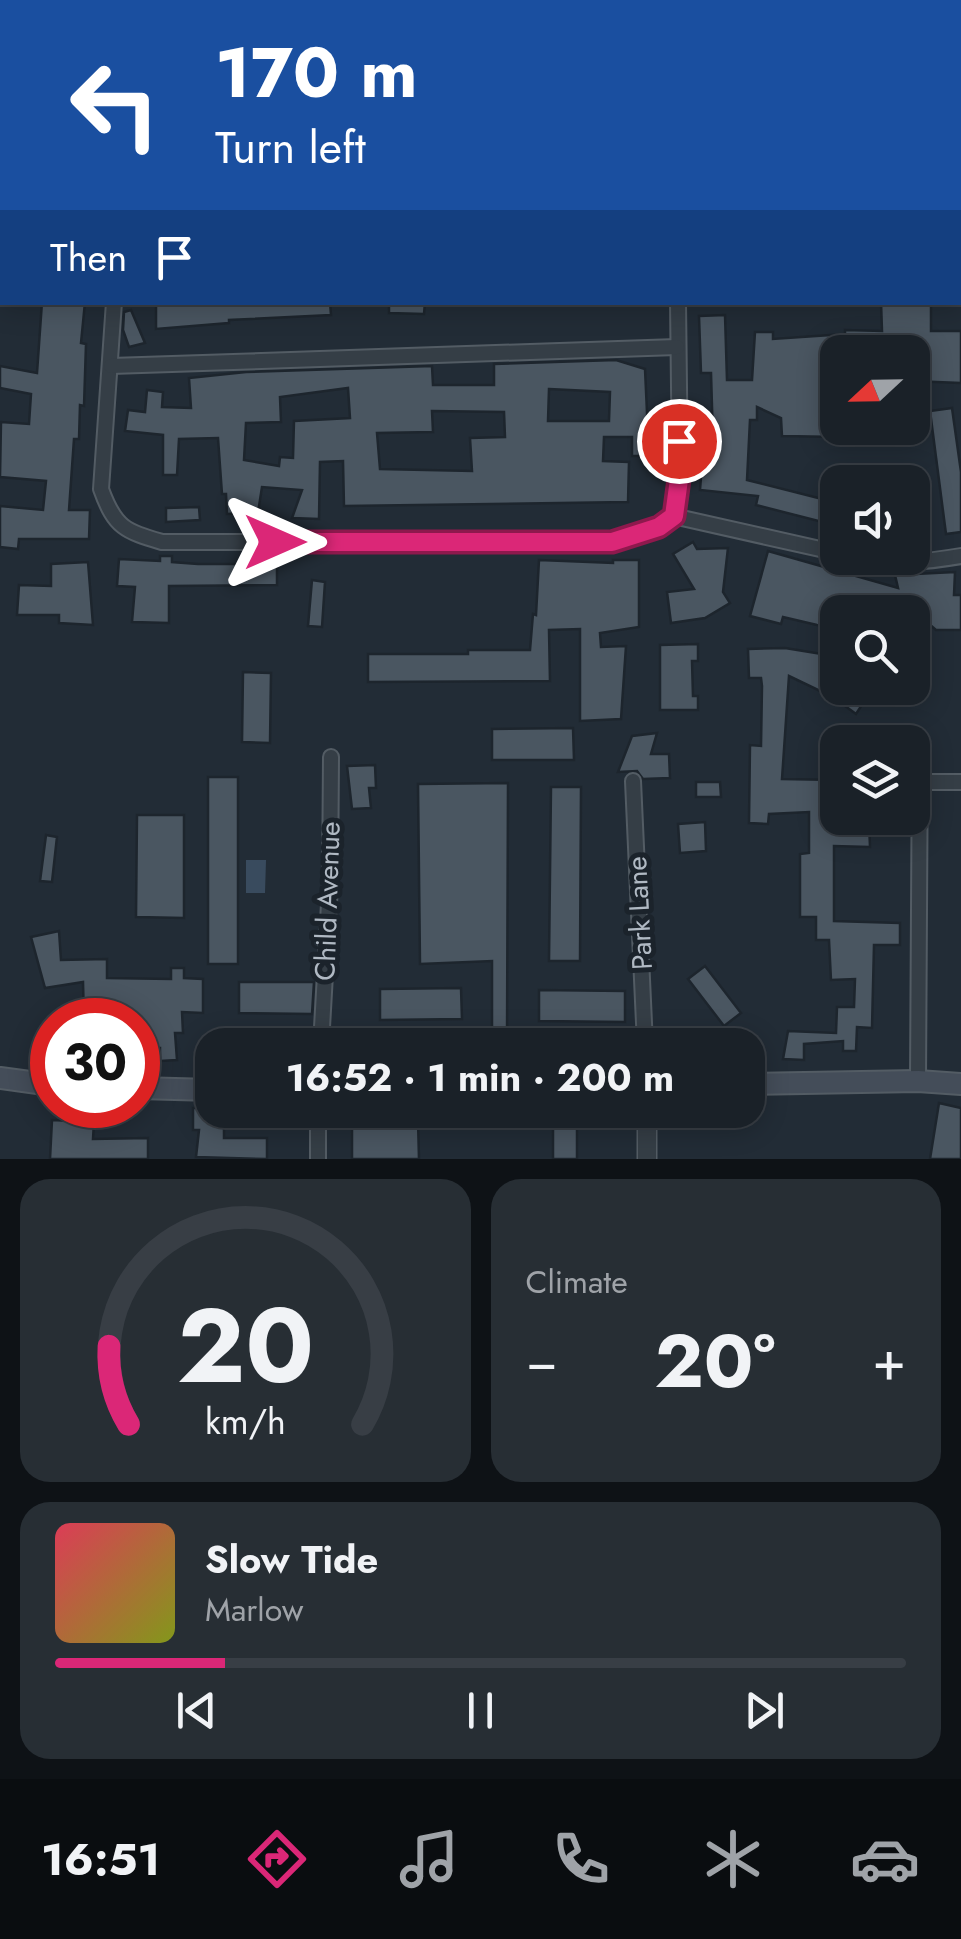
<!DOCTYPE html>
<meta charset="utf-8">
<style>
:root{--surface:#1a2128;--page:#272e34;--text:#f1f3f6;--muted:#9fa3a8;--line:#383e45;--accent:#db2777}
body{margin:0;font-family:Jost,sans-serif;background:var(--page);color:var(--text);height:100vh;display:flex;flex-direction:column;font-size:38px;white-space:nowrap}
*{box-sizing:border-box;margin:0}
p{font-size:32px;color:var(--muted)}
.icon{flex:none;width:55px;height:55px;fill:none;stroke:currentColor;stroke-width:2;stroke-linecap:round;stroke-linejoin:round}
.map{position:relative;height:1159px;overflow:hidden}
.sheet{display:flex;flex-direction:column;gap:20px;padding:20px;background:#0e1216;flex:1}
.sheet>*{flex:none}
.top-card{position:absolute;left:0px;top:0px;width:962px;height:305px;box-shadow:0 5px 25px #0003,0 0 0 2px var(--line);background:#1a4fa0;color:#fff;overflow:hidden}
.needle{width:65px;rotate:248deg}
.controls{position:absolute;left:820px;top:335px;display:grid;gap:20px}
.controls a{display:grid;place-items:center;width:110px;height:110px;border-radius:20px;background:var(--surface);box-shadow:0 5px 25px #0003,0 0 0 2px var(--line);font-size:50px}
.speed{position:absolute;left:30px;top:998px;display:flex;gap:20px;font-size:50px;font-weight:700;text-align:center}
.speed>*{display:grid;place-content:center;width:130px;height:130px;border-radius:50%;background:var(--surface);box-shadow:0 5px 25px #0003,0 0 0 2px var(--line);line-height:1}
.speed .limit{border:15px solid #d22;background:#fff;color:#111}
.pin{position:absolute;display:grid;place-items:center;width:85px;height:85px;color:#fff;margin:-42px;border:5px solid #fff;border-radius:50%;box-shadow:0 2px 10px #0007}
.me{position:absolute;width:110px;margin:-55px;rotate:90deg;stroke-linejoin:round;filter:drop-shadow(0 0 8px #0008)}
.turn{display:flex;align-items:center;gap:35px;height:210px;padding:0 50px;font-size:45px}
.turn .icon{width:130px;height:130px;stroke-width:2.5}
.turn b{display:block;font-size:70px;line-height:85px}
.then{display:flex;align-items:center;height:95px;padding:0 50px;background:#0003;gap:20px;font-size:38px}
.big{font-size:75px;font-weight:700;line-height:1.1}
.sheet .card{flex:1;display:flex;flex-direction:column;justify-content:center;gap:15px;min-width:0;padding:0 35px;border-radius:30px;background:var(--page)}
.sheet .dial{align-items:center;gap:0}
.dial svg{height:260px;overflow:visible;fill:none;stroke:var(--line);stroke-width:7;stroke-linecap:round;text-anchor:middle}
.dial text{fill:var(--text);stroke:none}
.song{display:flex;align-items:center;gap:30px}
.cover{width:120px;height:120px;border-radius:15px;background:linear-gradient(135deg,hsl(350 70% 55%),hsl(70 70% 35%))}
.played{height:10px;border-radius:5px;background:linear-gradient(90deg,var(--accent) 20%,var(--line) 20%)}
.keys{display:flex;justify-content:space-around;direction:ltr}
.heat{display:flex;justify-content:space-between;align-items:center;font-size:55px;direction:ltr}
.sheet .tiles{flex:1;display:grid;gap:20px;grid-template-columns:1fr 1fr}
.card:last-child{grid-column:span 2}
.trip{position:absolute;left:195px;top:1028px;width:570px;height:100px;border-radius:30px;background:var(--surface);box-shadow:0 5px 25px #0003,0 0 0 2px var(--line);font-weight:700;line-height:100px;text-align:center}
.dock{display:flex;height:160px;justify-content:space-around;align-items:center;background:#0a0d10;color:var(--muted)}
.dock .icon{width:70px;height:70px}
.dock .current{color:var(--accent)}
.dock b{font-size:45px;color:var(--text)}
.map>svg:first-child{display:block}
</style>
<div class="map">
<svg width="961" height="1159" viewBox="0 0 961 1159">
<rect width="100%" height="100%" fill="#222c36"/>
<!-- water -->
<polygon fill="#394b5e" points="246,860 266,860 265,893 246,893"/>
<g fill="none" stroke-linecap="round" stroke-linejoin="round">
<!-- stream -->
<polyline stroke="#394b5e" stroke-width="5" points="960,254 961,254"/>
</g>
<!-- building -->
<g fill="#4a5661" stroke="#1d252d" stroke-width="2.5" fill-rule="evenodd">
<polygon points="42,302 85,302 81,343 86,344 84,406 80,405 79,439 74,439 69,510 90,510 89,539 19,539 18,549 0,547 0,506 43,510 46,481 0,477 1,422 29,424 31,394 0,388 0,366 37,373"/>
<polygon points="156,302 330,302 331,315 229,320 229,323 156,329"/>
<polygon points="389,302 425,302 424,314 389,313"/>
<polygon points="881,302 931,302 931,331 961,331 961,383 912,381 912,352 838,352 838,437 782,436 781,418 757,407 757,420 750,420 747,480 838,503 838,526 756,505 758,496 700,490 704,439 713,440 711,373 701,373 699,316 725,315 727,380 752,380 755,332 773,332 773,339 845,334 845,330 882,331"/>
<polygon points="131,310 145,343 129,347 123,330 124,312"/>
<path d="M616 360 645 369 649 456H632V437H604L603 461 629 462 628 502 344 506 343 461 320 462 319 519 292 518 302 490 262 487 257 519 244 517 245 513 227 514 226 494H222L218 438 179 439 177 475H163V435L125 431 128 410 145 412 147 390 163 392 162 407 191 408 189 378 246 372 432 366 433 385H494V364ZM348 388 350 418 294 421 293 458 280 457 279 466 244 460 246 423 281 422 280 397ZM549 389 610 392 609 421H548ZM432 411 504 412 505 437 470 438 472 471 380 469 377 433 433 432Z"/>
<polygon points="952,408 961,472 961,532 946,534 930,411"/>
<polygon points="199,507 200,520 166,522 166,508"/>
<polygon points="693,542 697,549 728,548 723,592 730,603 705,618 671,623 667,592 694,589 673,554"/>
<polygon points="768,551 898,588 895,575 955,572 954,595 961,595 961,630 936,630 914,611 838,612 838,626 817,625 783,617 781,624 750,616"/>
<polygon points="160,556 172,556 172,562 198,564 277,564 277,585 169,586 169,623 132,622 135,587 117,586 119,559 160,561"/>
<polygon points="539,560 613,563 613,560 639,560 639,627 600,633 601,647 626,646 621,719 580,721 580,629 549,630 550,681 368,682 368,654 468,654 468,650 530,650 533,614 536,615"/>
<polygon points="88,562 93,625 59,623 59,615 17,615 19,585 51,586 51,564"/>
<polygon points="312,580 325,582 322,627 308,626"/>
<polygon points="698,644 698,661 692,661 693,696 698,696 698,710 660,710 660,645"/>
<polygon points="785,648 828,655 823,688 873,688 856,714 833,697 789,676 782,779 838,780 838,818 845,818 845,823 869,822 870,847 834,846 834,921 900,923 900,945 874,945 872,1028 857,1027 856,1051 843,1051 843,1041 804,1044 804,1060 783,1059 788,1031 836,1033 837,1007 854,1007 855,979 831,980 829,940 816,940 816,917 800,917 800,854 809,853 809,812 769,814 768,824 749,823 750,745 761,746 762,686 761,678 749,678 748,649"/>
<polygon points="243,672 271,673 270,743 242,742"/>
<polygon points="573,728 574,760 492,760 492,729"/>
<polygon points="657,733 651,754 669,754 670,778 643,779 637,771 618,772 632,736"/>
<polygon points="375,765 376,788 369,788 371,808 352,809 347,766"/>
<rect x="208" y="777" width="30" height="187"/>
<polygon points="696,782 720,782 721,797 696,797"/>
<polygon points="508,783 507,1040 492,1040 492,961 420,964 418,784"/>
<polygon points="551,787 581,787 580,961 549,961"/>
<polygon points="137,815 184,815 184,918 136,917"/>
<polygon points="705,822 706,851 680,853 678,824"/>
<polygon points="46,835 57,837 52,882 40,881"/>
<polygon points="59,931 61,960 107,959 107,978 171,979 171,968 184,968 184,978 203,979 203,1013 182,1012 183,1033 175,1033 177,1060 160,1061 160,1048 138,1048 138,1020 84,1020 83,982 45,988 31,937"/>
<polygon points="705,966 741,1013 724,1026 688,979"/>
<polygon points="239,982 314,982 312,1014 239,1013"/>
<polygon points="461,988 462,1019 380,1020 380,989"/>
<polygon points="539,990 625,991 625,1022 539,1021"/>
<polygon points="939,1103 961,1108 961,1159 930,1159"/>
<polygon points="193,1108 206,1108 206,1113 224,1113 224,1138 267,1138 267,1159 196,1157 199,1130 193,1130"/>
<rect x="553" y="1115" width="24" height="44"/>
<polygon points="52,1120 94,1122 93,1139 148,1138 148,1159 50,1159"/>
<polygon points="418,1120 419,1159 352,1159 352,1126 386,1125 386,1121"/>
</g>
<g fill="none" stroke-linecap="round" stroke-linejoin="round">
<defs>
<g id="minor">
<polyline points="530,0 530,2"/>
<polyline points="685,0 685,2"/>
<polyline points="843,0 843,2"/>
<polyline points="124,2 124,0"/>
<polyline points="220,2 221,0"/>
<polyline points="363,2 363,0"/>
<polyline points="960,157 961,157"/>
<polyline points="0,191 2,191"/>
<path d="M114 302 101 489C115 528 125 531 162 542H612L659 527 673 516 680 472 678 302"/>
<polyline points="111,366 677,347"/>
<polyline points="673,516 838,553"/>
<path d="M857 558C892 565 926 562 961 556"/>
<polyline points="633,781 645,1045"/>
<polyline points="921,782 961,782"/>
<polyline points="321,1045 330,886 331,757"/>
<polyline points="918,1081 920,741"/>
<polyline points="318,1159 318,1110"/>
</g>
<polyline id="tertiary" points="647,1110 647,1159"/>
<g id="secondary">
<polyline points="0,1078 52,1085"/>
<polyline points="748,1084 918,1081 961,1084"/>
<polyline points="138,1088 212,1090"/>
</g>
</defs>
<!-- minor casing -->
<use href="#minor" stroke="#535c64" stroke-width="18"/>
<!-- tertiary casing -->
<use href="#tertiary" stroke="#535c64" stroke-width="21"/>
<!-- secondary casing -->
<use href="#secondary" stroke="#535c64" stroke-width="24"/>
<!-- minor -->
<use href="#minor" stroke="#353e46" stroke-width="14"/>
<!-- tertiary -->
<use href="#tertiary" stroke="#353e46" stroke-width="18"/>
<!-- secondary -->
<use href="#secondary" stroke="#444d59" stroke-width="20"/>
</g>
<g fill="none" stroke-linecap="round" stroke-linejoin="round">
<defs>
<polyline id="route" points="275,542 612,542 659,527 674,516 680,472 679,441"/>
</defs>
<!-- route casing -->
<use href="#route" stroke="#8e194d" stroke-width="25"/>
<!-- route -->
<use href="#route" stroke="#db2777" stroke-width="18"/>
</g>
<g text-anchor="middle" stroke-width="10" stroke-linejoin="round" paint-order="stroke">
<!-- street labels -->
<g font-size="28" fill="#b0b9c3" stroke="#1b232b">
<text transform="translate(327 901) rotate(-88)" y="10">Child Avenue</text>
<text transform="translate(639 913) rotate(-93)" y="10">Park Lane</text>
</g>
</g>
</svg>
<div class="controls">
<a><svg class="needle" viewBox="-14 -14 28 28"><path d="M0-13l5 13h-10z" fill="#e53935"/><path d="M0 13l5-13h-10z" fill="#9fa3a8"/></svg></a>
<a><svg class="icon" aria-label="sound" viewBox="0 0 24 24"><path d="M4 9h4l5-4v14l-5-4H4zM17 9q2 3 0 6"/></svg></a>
<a><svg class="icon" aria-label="search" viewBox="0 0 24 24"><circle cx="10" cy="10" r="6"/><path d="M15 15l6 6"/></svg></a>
<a><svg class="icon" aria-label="layers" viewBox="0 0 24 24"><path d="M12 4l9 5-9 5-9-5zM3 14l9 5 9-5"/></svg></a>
</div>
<div class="speed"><div class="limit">30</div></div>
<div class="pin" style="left:679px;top:441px;background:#d93025"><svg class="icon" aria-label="arrive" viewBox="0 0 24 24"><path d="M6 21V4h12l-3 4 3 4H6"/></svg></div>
<svg class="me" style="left:275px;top:542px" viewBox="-20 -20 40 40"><path d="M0-17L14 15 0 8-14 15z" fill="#db2777" stroke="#fff" stroke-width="4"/></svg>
<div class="trip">16:52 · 1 min · 200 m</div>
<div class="top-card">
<div class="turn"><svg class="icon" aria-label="left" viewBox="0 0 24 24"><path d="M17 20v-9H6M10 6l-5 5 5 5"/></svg><div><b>170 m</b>Turn left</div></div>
<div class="then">Then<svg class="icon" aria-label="arrive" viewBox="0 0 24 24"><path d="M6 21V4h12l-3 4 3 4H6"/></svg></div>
</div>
</div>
<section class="sheet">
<div class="tiles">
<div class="card dial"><svg viewBox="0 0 100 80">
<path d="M14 69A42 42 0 1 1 86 69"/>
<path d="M14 69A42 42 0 0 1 8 45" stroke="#db2777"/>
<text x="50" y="56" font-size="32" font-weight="700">20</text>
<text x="50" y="72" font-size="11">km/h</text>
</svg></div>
<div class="card"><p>Climate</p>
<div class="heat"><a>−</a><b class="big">20°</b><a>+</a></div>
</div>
<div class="card">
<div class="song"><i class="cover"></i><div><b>Slow Tide</b><p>Marlow</p></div></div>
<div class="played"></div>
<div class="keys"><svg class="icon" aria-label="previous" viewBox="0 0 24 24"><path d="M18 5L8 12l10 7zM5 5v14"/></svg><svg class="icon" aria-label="pause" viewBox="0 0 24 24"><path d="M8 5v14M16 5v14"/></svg><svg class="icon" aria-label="next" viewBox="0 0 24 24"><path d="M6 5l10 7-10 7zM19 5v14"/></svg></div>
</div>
</div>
</section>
<nav class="dock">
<b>16:51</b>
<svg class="icon current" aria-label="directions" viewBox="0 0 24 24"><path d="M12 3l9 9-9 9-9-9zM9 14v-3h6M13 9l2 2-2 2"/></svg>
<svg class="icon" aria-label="music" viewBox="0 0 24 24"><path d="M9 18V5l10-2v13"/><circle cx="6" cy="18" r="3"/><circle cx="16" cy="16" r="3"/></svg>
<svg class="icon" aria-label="phone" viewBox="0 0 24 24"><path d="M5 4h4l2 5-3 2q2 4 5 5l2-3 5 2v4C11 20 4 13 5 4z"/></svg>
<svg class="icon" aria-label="climate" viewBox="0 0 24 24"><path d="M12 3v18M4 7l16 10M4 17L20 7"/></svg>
<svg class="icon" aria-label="car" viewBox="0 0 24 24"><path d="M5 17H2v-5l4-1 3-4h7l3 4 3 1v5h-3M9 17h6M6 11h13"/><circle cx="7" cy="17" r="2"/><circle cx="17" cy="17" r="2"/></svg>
</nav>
